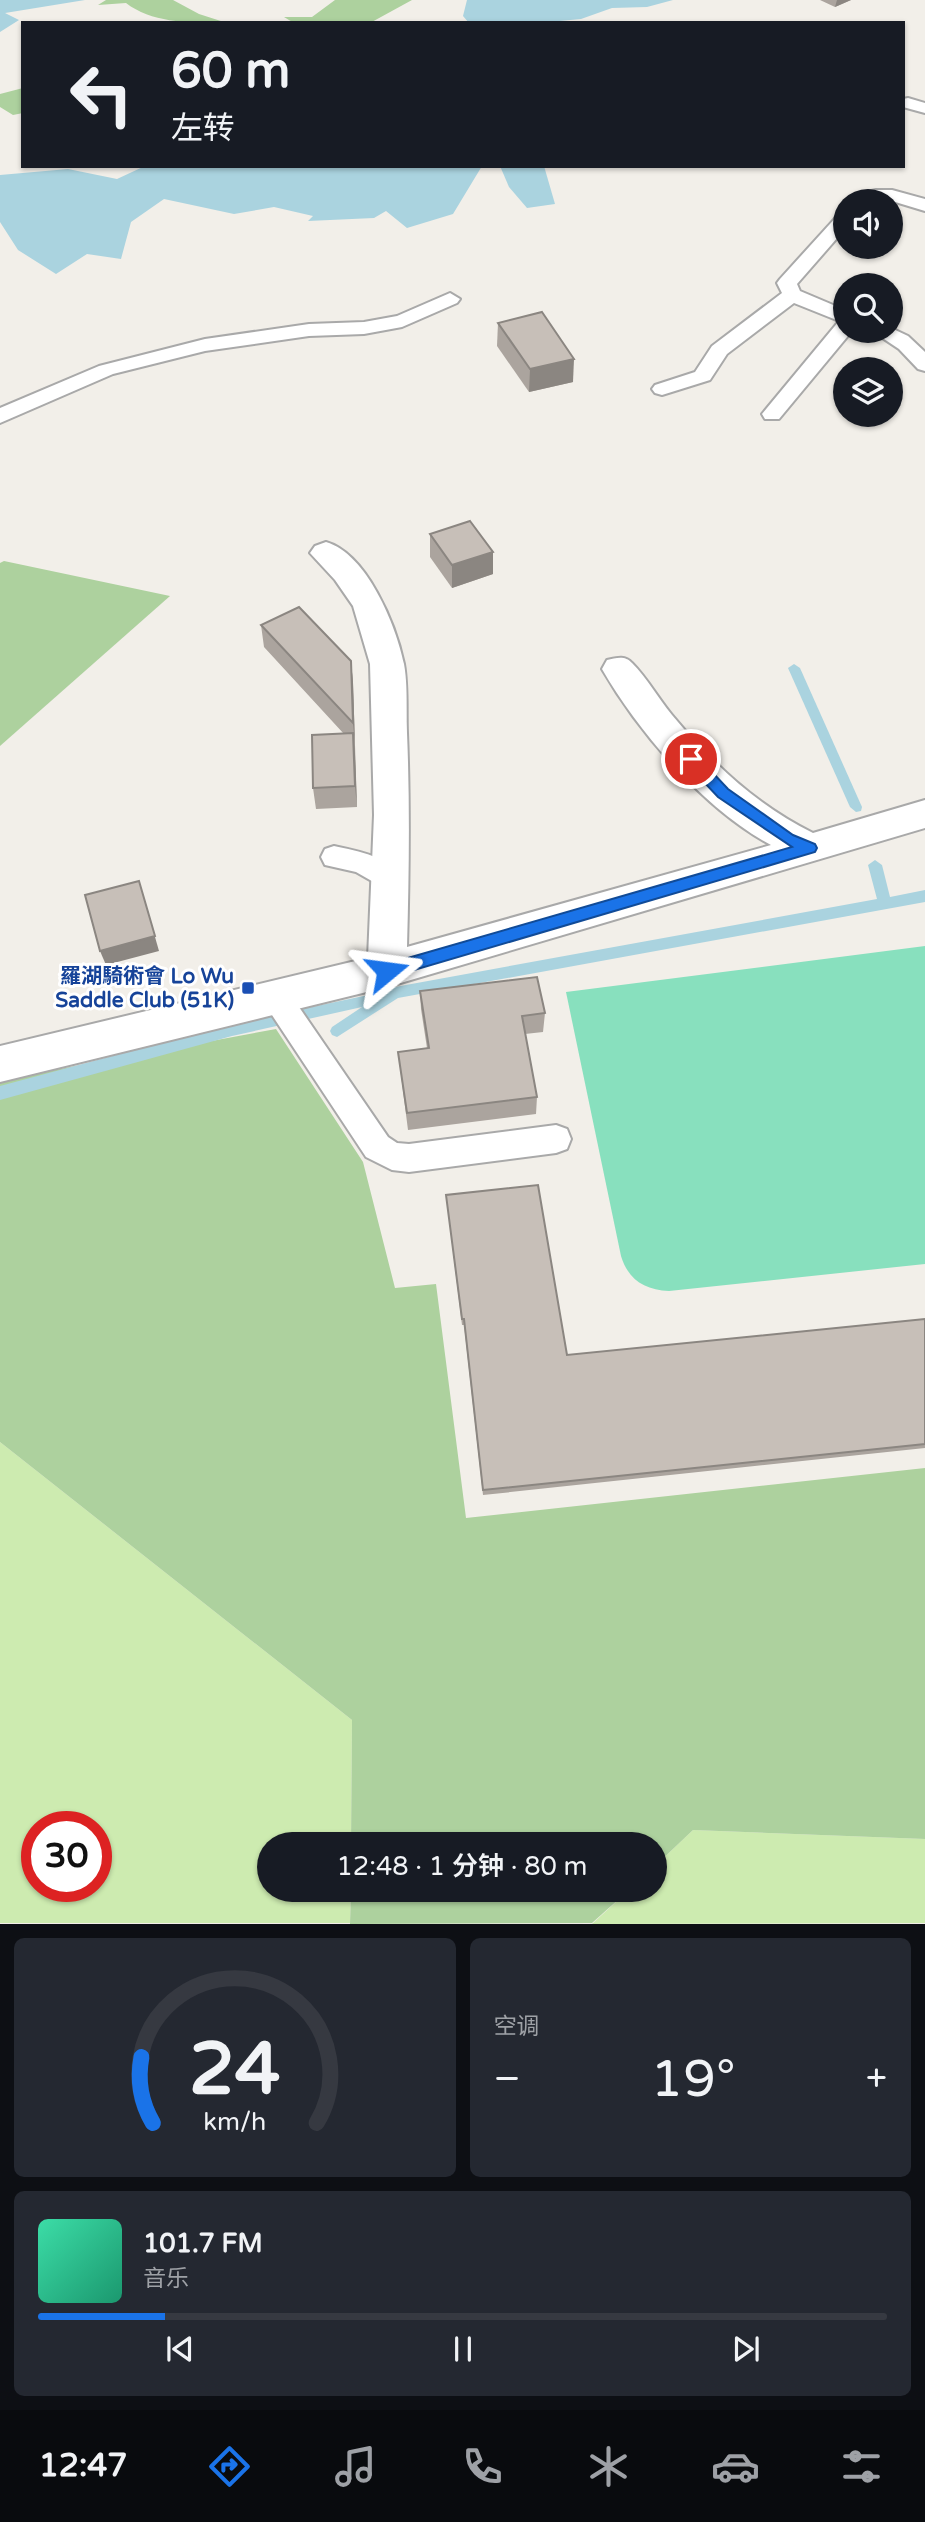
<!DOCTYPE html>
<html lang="zh">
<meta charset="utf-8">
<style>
:root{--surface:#171b24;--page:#242831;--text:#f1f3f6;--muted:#9ea1a6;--line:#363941;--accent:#1a73e8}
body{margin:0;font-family:"Varela Round","Noto Sans SC",sans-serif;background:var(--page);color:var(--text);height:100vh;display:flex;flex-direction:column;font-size:26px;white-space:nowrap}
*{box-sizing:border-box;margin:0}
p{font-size:23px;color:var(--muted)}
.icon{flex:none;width:38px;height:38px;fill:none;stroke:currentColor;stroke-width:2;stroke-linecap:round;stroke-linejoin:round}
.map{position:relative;height:1924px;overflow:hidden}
.panel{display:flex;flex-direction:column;gap:14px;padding:14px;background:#0d0f14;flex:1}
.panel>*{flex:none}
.guide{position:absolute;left:21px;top:21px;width:884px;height:147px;border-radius:0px;box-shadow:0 2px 5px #0004;background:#171b24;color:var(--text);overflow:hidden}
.controls{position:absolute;left:833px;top:189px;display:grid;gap:14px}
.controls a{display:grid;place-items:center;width:70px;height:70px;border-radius:50%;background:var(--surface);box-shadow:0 2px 5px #0004;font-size:35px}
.speed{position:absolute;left:21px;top:1811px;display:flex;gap:14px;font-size:35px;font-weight:700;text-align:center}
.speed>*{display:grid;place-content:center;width:91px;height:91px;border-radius:50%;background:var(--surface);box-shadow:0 2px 5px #0004;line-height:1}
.speed .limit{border:10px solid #d22;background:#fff;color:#111}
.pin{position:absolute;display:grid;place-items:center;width:60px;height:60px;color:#fff;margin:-30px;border:4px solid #fff;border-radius:50%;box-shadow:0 2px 7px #0007}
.me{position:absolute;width:77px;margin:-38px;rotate:74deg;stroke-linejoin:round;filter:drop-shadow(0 0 5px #0008)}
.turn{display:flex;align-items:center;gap:24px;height:147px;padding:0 35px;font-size:32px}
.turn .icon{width:91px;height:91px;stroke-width:2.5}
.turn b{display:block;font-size:49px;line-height:60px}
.big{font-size:52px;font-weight:600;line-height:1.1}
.panel .card{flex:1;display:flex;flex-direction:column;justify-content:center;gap:10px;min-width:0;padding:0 24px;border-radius:10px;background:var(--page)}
.panel .dial{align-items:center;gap:0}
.dial svg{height:182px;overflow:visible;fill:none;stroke:var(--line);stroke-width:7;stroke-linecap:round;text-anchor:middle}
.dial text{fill:var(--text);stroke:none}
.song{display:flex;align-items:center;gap:21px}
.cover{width:84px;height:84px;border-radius:10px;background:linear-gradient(135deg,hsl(160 70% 55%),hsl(160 70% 35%))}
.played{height:7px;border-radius:4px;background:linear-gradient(90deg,var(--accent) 15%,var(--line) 15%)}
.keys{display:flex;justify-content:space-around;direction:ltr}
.heat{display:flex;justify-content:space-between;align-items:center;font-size:38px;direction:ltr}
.panel .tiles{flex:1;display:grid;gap:14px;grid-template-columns:1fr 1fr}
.card:last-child{grid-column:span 2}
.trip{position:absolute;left:257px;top:1832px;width:410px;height:70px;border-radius:35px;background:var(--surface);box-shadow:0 2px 5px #0004;font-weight:600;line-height:70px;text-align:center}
.tabs{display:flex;height:112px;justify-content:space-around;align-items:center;background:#090b0e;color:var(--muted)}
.tabs .icon{width:49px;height:49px}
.tabs .selected{color:var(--accent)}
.tabs b{font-size:32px;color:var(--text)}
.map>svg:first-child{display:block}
</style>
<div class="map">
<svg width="925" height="1924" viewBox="0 0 925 1924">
<rect width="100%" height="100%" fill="#f2efe9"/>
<!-- grass -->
<g fill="#cdebb0" fill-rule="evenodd">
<path d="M0 1442 352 1720 351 1844H270V1890H351L350 1923H0ZM37 1827H96V1886H37Z"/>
<polygon points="693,1830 925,1839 925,1923 592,1924 629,1890 654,1890 655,1866"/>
</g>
<!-- forest -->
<g fill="#add19e">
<path d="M106 0H173L199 14 227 23C194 23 153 24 126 3L98 5Z"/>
<polygon points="335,0 412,0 370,23 294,23 284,17 312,17"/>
<polygon points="23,88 23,113 13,115 0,107 0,94"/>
<polygon points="4,561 170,596 0,746 0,563"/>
<polygon points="276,1029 363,1162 395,1288 436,1284 466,1518 925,1468 925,1839 693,1830 655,1866 654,1844 351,1844 352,1720 0,1442 0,1080"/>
<polygon points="351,1890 629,1890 592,1923 350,1924"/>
</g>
<!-- pitch -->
<path fill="#88e0be" d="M925 946V1264L669 1291C644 1290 628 1279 621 1256L566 992Z"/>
<!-- water -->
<g fill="#aad3df">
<polygon points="0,0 85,0 5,13 19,20 0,32"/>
<polygon points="467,0 673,0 647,7 612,8 581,19 538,23 469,23 463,16"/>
<polygon points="145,166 482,166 453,214 407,228 386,211 374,218 308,221 313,216 274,207 234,214 164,199 131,222 121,259 87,254 56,274 18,250 0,222 0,175 68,169 117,179"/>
<polygon points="500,166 544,166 555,204 527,208 509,187"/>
</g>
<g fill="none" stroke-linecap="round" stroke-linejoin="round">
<!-- stream -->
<g fill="#aad3df" fill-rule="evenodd">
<polygon points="794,664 800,668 862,807 861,811 856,812 850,807 788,668"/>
<polygon points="875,860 882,865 890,897 925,890 925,902 398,998 337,1037 332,1035 330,1031 332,1027 362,1007 232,1036 0,1100 0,1086 232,1024 387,991 395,987 877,899 868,865"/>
</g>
<defs>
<g id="lane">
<polygon points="908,98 925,103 925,113 903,107 903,99"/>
<polygon points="876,190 892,190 925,199 925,211 892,201 851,201 862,193"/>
<polygon points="845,213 845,229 797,284 800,291 845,310 845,331 852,331 779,419 765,419 762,414 839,321 794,303 727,354 710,380 662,395 655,393 652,389 655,385 695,372 712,346 782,293 777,283 780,279 839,214"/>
<polygon points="450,293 460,299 457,303 402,327 364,334 309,336 205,351 113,374 0,423 0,408 99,366 205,339 309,324 364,322 397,316"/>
<polygon points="891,328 908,336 925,352 925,371 918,369 899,349 872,331 891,331"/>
<path d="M334 846C358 851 392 857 404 881L401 889 391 892 356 872 325 865 321 857 325 849Z"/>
<polygon points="278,988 288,991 388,1137 397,1143 409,1144 556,1125 567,1129 571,1139 567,1149 556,1153 409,1172 392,1170 366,1157 268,1009 264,1000 268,991"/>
</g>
<path id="street" d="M326 542C367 554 396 625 404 664 408 686 406 711 407 733 410 805 409 876 407 947L771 845C705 810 639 733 602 669L607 660C616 658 625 655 632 663 647 678 658 698 672 715 712 763 756 805 813 833L925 800V828L387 987 0 1082V1046L368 958 374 815 370 664 353 606 335 580 310 553 315 546Z"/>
</defs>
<!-- lane casing -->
<use href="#lane" stroke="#a9a9a9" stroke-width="4"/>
<!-- street casing -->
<use href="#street" stroke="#a9a9a9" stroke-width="4"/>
<!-- lane -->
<use href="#lane" fill="#fff" fill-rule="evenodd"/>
<!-- street -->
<use href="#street" fill="#fff" fill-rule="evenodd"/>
</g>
<!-- wall -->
<g fill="#aba49e">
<polygon points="820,0 851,0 835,7"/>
<polygon points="498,323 573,382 529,392 497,346"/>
<polygon points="430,534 493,574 452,588 430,557"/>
<polygon points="261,625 351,661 353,683 357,807 316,809 313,788 344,734 264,647"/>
<polygon points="420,991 545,1013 543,1032 525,1034 537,1097 536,1114 408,1130 398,1052 427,1048 421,1009"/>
<polygon points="446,1195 567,1355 925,1319 925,1448 483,1495 464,1325 462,1325"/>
</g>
<!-- shaded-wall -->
<g fill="#8b8681">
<polygon points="837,0 851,0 835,7"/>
<polygon points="574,359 573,382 529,392 530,369"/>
<polygon points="493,552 493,574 452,588 452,565"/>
<polygon points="351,661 353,683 355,745 353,723"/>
<polygon points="353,733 355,755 357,807 355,786"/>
<polygon points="139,881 159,951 106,965 100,951"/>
</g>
<!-- building -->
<g fill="#c7bfb8" stroke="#8b8681" stroke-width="2">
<polygon points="542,312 574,359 530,369 498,323"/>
<polygon points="470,521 493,552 452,565 430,534"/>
<polygon points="299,607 351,661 353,723 261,625"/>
<polygon points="353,733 355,786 313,788 312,735"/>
<polygon points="139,881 155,936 100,951 85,895"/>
<polygon points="537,977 545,1013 522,1016 537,1097 407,1113 398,1052 429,1048 420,991"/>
<polygon points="538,1185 567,1355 925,1319 925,1444 483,1490 464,1319 462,1319 446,1195"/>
</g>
<!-- route -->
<polygon fill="#1a73e8" stroke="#114b97" stroke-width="2" points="691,754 696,755 728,789 793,835 815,844 817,848 815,852 387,978 381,976 379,971 381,966 387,964 792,847 718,797 686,763 684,759"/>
<!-- markers -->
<rect fill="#1a4fb4" stroke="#fff" stroke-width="2.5" x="241" y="981" width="14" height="14" rx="3.5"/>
<g text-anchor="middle" stroke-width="6" stroke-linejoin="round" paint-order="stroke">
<!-- transit labels -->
<g font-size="21" font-weight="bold" fill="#164399" stroke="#fff" text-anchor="end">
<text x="234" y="983">羅湖騎術會 Lo Wu<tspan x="234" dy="24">Saddle Club (51K)</tspan></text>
</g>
</g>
</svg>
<div class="controls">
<a><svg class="icon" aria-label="sound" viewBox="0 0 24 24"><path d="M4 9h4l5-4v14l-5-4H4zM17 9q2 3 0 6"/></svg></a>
<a><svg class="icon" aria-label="search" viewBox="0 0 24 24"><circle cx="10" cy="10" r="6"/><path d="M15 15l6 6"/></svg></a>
<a><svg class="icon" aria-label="layers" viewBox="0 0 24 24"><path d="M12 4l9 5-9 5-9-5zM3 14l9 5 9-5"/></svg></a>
</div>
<div class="speed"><div class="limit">30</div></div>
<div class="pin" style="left:691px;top:759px;background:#d93025"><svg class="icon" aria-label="arrive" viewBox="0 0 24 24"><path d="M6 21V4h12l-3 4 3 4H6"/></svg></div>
<svg class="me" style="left:387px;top:971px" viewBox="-20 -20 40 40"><path d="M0-17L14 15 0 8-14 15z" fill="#1a73e8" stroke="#fff" stroke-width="4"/></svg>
<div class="trip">12:48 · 1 分钟 · 80 m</div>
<div class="guide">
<div class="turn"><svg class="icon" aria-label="left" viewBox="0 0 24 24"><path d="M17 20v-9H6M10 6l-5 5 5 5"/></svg><div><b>60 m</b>左转</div></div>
</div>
</div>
<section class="panel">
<div class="tiles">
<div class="card dial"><svg viewBox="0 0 100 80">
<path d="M14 69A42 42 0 1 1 86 69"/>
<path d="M14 69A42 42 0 0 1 9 40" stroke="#1a73e8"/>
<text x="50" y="56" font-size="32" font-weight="700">24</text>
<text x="50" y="72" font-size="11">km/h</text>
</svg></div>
<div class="card"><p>空调</p>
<div class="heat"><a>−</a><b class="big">19°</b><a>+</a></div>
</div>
<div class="card">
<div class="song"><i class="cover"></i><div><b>101.7 FM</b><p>音乐</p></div></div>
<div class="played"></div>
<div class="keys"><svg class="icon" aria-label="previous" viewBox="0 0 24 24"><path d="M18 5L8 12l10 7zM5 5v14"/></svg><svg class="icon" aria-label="pause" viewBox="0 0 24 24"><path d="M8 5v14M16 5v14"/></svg><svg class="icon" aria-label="next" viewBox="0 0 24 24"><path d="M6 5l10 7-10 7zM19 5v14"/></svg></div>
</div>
</div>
</section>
<nav class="tabs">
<b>12:47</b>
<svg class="icon selected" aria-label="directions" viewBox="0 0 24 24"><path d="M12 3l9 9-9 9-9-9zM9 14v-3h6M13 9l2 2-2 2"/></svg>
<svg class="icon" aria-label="music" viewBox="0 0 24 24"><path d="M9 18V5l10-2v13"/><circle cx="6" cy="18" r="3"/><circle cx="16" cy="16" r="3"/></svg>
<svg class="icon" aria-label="phone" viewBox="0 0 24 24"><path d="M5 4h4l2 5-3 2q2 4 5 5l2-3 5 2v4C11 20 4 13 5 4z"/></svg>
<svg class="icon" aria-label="climate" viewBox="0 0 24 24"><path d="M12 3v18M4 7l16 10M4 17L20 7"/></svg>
<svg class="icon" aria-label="car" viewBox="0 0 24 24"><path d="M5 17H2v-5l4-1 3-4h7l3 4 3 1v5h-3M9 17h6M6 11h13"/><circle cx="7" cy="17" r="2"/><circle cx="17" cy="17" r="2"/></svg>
<svg class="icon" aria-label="filters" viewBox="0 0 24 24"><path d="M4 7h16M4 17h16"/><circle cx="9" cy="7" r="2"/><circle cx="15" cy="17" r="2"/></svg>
</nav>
